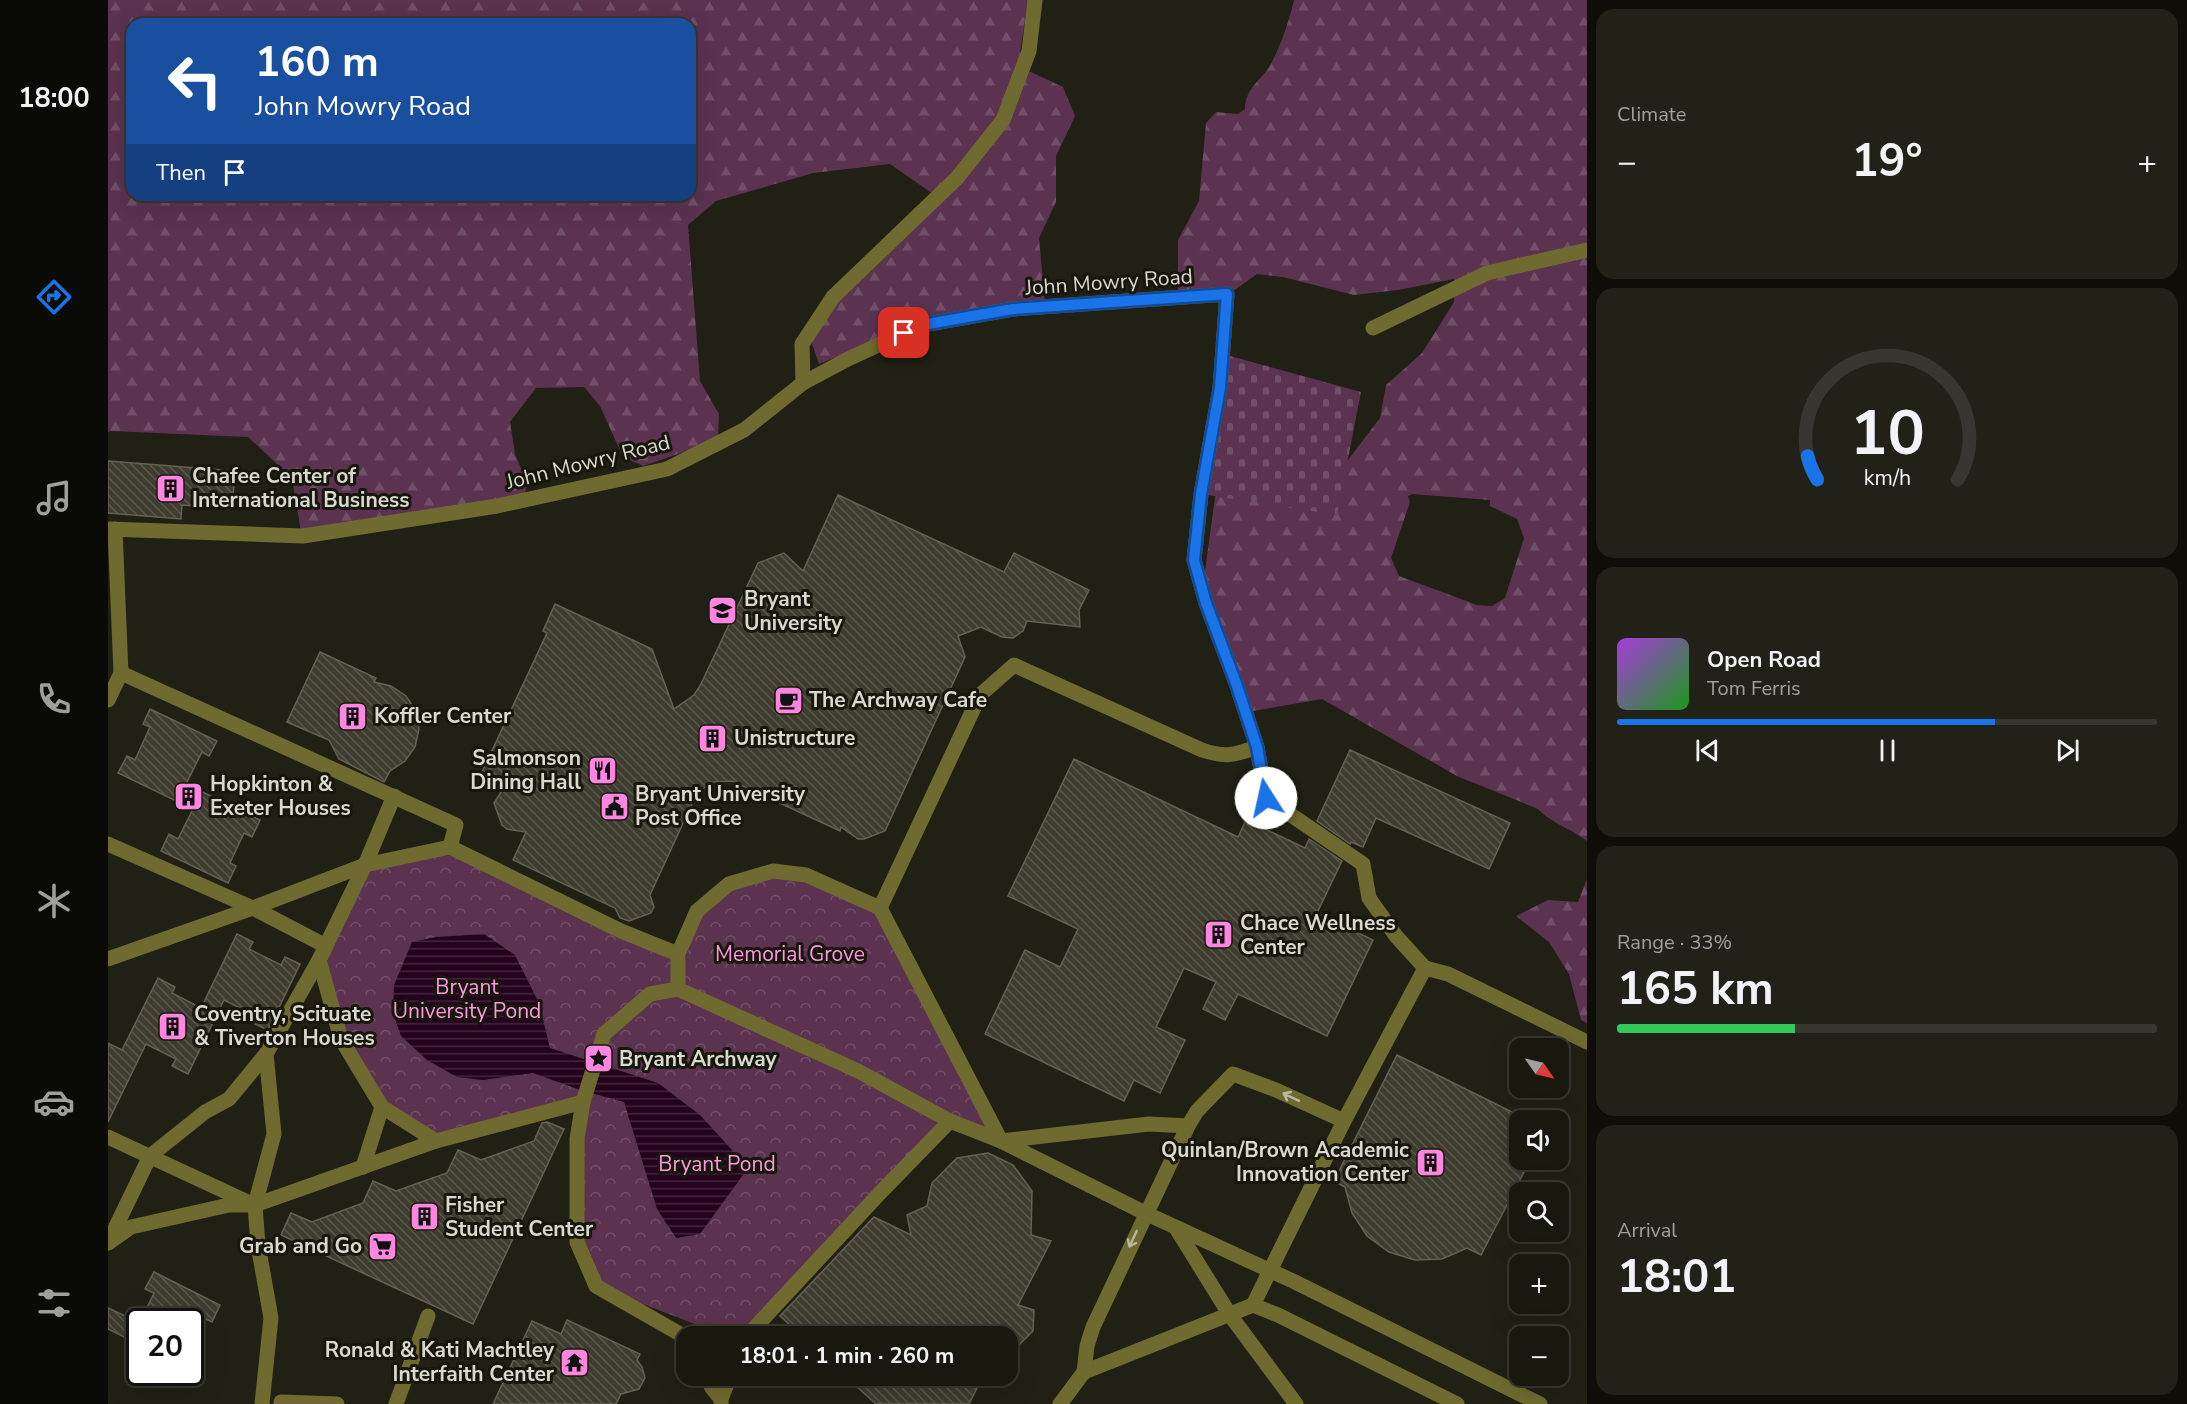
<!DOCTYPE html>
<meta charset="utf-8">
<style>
:root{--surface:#19180f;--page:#222118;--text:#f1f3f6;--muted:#9fa09e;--line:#37372f;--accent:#1a73e8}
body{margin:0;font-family:"Nunito Sans",sans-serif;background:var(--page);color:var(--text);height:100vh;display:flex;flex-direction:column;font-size:22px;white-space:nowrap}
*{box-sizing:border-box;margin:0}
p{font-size:20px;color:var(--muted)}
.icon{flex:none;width:33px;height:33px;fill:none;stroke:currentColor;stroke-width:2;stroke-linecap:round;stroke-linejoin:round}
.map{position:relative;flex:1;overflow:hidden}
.details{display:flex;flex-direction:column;gap:9px;padding:9px;background:#0e0d08;width:600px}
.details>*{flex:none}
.banner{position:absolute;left:18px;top:18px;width:570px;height:183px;border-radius:18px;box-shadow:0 6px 24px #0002,0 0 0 2px var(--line);background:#1a4fa0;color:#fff;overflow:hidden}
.needle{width:39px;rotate:124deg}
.tools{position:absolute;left:1401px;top:1038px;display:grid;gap:12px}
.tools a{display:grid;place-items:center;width:60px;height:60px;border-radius:12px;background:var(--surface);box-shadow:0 6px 24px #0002,0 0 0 2px var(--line);font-size:30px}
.speed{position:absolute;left:18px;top:1308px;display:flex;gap:12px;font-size:30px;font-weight:700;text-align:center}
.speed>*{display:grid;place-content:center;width:78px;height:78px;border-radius:50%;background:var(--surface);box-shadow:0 6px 24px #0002,0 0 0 2px var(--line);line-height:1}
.speed .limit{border:3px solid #111;border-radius:9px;background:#fff;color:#111}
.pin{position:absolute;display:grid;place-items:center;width:51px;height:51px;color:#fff;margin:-26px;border-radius:12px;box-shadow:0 3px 9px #0006}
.me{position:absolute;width:66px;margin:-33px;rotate:350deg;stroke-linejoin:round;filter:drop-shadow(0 0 4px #0008)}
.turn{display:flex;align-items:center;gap:21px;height:126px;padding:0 30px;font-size:27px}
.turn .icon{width:78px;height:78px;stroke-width:2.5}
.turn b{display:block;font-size:42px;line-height:51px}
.then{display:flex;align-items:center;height:57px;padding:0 30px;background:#0003;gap:12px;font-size:22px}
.big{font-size:45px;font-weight:700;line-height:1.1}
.details .card{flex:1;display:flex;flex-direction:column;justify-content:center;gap:9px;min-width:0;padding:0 21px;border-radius:18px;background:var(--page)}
.details .dial{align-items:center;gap:0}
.dial svg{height:156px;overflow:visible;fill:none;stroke:var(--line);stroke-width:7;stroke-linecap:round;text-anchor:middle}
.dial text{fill:var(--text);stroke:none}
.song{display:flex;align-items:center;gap:18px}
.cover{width:72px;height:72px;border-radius:9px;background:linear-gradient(135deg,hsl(280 70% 55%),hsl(120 70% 35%))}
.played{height:6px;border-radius:3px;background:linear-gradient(90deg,var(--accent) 70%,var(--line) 70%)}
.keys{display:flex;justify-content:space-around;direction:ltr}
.heat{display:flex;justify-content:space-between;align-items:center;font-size:33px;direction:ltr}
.charge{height:9px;border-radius:4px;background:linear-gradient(90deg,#34c759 33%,var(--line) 0)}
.trip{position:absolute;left:568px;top:1326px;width:342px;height:60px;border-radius:18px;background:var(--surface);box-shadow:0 6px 24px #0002,0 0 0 2px var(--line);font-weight:700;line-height:60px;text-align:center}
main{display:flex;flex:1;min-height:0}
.menu{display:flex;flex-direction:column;width:108px;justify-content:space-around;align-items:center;background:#0a0a06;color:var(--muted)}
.menu .icon{width:42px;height:42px}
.menu .on{color:var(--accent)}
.menu b{font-size:27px;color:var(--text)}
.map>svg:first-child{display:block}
</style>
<main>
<nav class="menu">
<b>18:00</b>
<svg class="icon on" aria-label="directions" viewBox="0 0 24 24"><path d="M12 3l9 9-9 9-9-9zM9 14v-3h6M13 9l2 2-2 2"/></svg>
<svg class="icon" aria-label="music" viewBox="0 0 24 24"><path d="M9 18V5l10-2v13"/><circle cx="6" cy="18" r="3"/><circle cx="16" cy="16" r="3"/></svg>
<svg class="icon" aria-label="phone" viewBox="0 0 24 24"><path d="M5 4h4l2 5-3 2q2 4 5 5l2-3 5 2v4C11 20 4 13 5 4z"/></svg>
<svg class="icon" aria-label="climate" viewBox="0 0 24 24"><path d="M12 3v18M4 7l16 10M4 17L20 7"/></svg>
<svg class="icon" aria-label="car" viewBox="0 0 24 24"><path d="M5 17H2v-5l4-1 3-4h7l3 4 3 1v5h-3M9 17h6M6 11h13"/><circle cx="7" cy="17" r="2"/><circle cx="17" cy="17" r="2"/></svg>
<svg class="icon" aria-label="filters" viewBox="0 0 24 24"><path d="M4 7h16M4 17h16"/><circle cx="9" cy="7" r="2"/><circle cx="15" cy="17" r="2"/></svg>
</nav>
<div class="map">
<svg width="1479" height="1404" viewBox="0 0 1479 1404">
<defs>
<pattern id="forest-firs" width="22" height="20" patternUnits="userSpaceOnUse" patternTransform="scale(1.5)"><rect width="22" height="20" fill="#5b3250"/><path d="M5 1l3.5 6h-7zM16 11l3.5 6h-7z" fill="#724f68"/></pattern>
<pattern id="cemetery-stones" width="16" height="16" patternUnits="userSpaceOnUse" patternTransform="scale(1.5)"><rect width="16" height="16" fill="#5b3250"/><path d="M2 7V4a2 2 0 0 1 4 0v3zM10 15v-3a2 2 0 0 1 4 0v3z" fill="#724f68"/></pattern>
<pattern id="park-crowns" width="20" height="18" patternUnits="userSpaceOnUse" patternTransform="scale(1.5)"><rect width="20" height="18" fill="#5b3250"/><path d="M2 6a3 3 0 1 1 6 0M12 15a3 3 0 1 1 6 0" fill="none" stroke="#724f68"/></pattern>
<pattern id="water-rules" width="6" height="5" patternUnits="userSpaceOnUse" patternTransform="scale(1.5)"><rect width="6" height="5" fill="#24021d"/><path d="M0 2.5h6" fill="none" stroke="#43263d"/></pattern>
<pattern id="building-back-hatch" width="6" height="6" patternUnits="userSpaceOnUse" patternTransform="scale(1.5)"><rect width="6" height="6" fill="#3d3c2f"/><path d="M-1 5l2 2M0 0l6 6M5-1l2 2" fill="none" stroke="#58584c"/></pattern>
</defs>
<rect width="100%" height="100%" fill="#212014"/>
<!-- forest -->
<g fill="url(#forest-firs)" fill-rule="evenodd">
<path d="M0 0H920L910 66 955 87 967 116 948 156V202L931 238 937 304 837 314 711 364 702 338 741 286 825 194 782 164 705 173 608 201 580 225 592 381 611 414 610 437 602 443 535 466 515 457 492 406 476 387 428 388 402 422 407 454 419 482 416 501 193 532 184 478 140 437 3 431 0 432ZM24 24H582V195H24Z"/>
<path d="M1186 0H1479V841C1465 830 1440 821 1430 809L1349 776 1214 699 1139 712 1096 579 1110 475 1230 473 1272 418 1278 385 1314 353 1346 302V279L1290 290 1246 295 1175 277 1149 274 1117 297 1070 291V240L1091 201 1098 123 1108 112 1130 114 1137 109C1137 87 1155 80 1164 62 1174 42 1181 21 1186 0ZM1304 494 1382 500V506L1409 519 1416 538 1397 598 1384 606 1369 605 1291 576 1283 558 1302 502 1300 496Z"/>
<polygon points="1479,879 1479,1023 1473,1020 1461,974 1441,942 1408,916 1440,900 1470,902"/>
</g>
<!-- cemetery -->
<polygon fill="url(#cemetery-stones)" points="1115,354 1253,392 1229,515 1093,494"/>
<!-- park -->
<polygon fill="url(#park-crowns)" points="342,847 570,954 571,985 589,911 621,884 665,871 772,908 893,1141 842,1121 639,1336 618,1336 488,1286 469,1242 475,1102 328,1141 274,1107 233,1039 211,960 257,865"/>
<!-- water -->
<polygon fill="url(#water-rules)" points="376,934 407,955 431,1003 442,1048 550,1083 592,1115 624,1150 635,1175 592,1234 568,1238 549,1209 516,1102 472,1090 425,1073 375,1080 349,1077 319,1060 293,1036 285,1013 286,985 304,942 328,937"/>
<!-- building -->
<g fill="url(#building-back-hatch)" stroke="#636254" stroke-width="1.5">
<polygon points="0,461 127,471 124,509 74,505 73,519 0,513"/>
<polygon points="730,495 896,572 906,553 981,590 971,610 972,627 919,621 915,631 905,638 894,637 873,627 850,636 857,657 777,831 756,839 750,839 733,827 732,831 624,781 605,782 589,793 542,895 546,907 543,913 521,921 512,918 507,908 405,860 418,832 399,829 394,825 386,803 399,783 374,772 439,633 435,631 447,604 544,649 566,709 586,695 592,686 650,563 676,553 695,571"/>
<polygon points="212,652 268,678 266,682 283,686 298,696 308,711 311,729 307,747 297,761 282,771 276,782 231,759 221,740 179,722"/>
<polygon points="42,709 109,741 101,756 94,752 78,784 152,820 144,837 136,833 122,863 128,866 120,883 53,851 61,834 70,839 85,809 10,773 19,756 27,760 42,727 35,724"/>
<polygon points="1242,750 1402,823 1381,869 1268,818 1255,847 1243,842 1242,844 1209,821"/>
<polygon points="966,759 1130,837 1138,820 1197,848 1201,839 1234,861 1209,913 1265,940 1219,1036 1130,994 1117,1020 1095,1009 1108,982 1076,968 1048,1027 1077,1040 1052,1093 1026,1080 1016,1101 877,1034 917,950 952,967 970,929 900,896"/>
<polygon points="129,934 145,942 141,949 173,965 177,957 192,964 160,1030 145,1023 148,1016 116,1000 80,1074 64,1066 68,1059 38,1044 0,1122 0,1043 14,1050 50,978 67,987 64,993 93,1008"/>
<polygon points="1289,1055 1412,1116 1412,1170 1416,1172 1373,1255 1359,1248 1334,1259 1307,1260 1281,1252 1259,1236 1244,1213 1237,1187 1226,1181"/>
<polygon points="439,1122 456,1129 365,1324 173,1235 183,1213 204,1222 255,1203 265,1181 288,1191 339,1173 350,1150 373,1160 426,1141 434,1123"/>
<polygon points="880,1153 905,1165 924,1191 923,1235 943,1241 910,1305 926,1310 925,1331 900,1356 900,1336 694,1336 672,1316 766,1217 803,1235 799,1215 819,1206 824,1183 849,1158"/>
<polygon points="46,1272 112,1305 104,1322 98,1319 82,1350 82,1322 32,1322 46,1293 37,1289"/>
<polygon points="0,1308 32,1323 32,1345 0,1329"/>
<polygon points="459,1320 532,1354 529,1360 534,1367 537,1378 531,1389 513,1394 508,1404 385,1404 424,1321 453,1334"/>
<polygon points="737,1376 875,1376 861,1404 768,1404"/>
</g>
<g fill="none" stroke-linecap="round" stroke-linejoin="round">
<!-- minor -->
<g stroke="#6f6a2f" stroke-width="15">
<polyline points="1265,328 1379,273 1479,250"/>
<polyline points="695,383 694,344 725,297 849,178 895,120 921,51 927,0"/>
<polyline points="0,529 195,536 389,506 559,469 636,430 695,383 740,359 814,325 905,309 1119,294 1112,388 1093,494 1086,560 1098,603 1128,683 1149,747 1158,798 1255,864 1261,898 1288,936 1317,968 1236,1121 1145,1305 976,1372"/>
<polyline points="13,673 348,825 342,847 513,931 570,954"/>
<polyline points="0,700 13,673 7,529"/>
<polyline points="0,844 145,908 218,946 211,960 233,1039 274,1107 328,1141"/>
<polyline points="772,908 893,1141 1041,1124 1080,1126"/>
<polyline points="0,959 145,908 257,865 342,847"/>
<polyline points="1317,968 1340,974 1479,1042"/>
<polyline points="570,989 750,1071 842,1121 893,1141 1037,1213 1187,1282 1432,1404"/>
<polyline points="0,1137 144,1204"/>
<polyline points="255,1167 274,1107"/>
<polyline points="1068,1228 1122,1315 1188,1404"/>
<polyline points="0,1243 23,1227 121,1205 147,1205 328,1141 475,1102"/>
<polyline points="0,1243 42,1156 97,1112 121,1099 158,1054"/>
<polyline points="1145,1305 1170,1315 1349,1404"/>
<polyline points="639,1336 771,1194 842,1121"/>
<path d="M579 1338 488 1286 469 1242V1139L475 1102 496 1034 542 994 570 989V954L589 911 621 884 665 871 698 875 772 908 872 695 906 665 1094 750C1118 758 1126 755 1149 747"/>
<polyline points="599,1376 604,1388 613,1399 613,1404"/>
<polyline points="613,1399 622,1376"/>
<polyline points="154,1404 163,1318 150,1245 147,1205 166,1134 158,1054 211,960 257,865 286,796"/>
<polyline points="173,1404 173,1402 229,1404"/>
<polyline points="288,1404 320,1316"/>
<polyline points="952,1404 976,1372 979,1346 985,1327 1080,1126 1089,1111 1125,1074 1168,1090 1236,1121"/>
</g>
</g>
<!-- one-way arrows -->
<defs><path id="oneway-shaft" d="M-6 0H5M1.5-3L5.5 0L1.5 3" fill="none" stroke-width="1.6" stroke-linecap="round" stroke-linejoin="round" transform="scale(1.5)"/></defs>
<g stroke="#b9b8a0">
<use href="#oneway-shaft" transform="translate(1183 1097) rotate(-155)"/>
<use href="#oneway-shaft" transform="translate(1025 1239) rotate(115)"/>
</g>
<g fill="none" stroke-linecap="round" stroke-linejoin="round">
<defs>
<polyline id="route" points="796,333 814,325 905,309 1119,294 1112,388 1093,494 1086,560 1098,603 1128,683 1149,747 1158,798"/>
</defs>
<!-- route casing -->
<use href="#route" stroke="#114b97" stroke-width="15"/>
<!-- route -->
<use href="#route" stroke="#1a73e8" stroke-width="10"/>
</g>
<!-- icons -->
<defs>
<symbol id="building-square" viewBox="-11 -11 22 22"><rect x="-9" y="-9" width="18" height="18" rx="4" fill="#fe85e0" stroke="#18170b"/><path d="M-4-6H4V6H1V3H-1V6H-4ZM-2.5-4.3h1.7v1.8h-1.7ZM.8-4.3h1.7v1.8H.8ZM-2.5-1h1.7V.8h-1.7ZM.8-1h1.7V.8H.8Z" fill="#111"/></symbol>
<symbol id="university-square" viewBox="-11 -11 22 22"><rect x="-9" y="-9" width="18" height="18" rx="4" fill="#fe85e0" stroke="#18170b"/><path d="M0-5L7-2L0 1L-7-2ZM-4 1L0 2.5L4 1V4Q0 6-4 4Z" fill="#111"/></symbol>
<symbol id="cafe-square" viewBox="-11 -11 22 22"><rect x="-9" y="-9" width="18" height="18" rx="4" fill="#fe85e0" stroke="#18170b"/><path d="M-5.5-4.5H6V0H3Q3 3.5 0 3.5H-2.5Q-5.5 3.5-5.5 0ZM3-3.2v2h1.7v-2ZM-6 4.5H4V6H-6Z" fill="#111"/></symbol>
<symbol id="restaurant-square" viewBox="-11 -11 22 22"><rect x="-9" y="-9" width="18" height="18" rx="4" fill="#fe85e0" stroke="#18170b"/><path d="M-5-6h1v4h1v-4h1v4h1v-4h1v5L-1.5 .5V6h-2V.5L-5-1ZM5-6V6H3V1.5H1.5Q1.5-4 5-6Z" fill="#111"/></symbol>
<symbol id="civic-square" viewBox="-11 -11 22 22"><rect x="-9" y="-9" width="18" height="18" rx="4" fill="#fe85e0" stroke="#18170b"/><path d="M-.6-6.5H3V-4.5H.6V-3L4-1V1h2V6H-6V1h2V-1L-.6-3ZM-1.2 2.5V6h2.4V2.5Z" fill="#111"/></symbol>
<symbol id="sight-square" viewBox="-11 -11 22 22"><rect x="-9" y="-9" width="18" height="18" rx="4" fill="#fe85e0" stroke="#18170b"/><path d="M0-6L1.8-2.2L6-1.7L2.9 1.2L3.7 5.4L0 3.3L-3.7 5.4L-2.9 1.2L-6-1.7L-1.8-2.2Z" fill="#111"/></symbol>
<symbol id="supermarket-square" viewBox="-11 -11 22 22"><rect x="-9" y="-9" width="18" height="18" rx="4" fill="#fe85e0" stroke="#18170b"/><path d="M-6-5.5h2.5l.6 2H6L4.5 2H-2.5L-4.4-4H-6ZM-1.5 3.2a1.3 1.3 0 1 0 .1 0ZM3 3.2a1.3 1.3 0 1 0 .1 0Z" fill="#111"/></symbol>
<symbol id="temple-square" viewBox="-11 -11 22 22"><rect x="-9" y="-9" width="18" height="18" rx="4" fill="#fe85e0" stroke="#18170b"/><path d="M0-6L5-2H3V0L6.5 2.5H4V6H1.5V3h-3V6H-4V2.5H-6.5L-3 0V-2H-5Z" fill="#111"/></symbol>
</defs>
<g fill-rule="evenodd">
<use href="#building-square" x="46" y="472" width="33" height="33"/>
<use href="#university-square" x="598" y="594" width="33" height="33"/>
<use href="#cafe-square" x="664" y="684" width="33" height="33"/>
<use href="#building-square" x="228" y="700" width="33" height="33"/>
<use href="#building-square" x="588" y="722" width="33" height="33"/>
<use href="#restaurant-square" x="478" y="754" width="33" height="33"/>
<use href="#building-square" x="64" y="780" width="33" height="33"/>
<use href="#civic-square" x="490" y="790" width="33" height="33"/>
<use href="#building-square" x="1094" y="918" width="33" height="33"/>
<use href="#building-square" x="48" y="1010" width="33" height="33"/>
<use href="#sight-square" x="474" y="1042" width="33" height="33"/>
<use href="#building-square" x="1306" y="1146" width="33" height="33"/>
<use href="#building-square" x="300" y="1200" width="33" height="33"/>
<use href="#supermarket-square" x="258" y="1230" width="33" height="33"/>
<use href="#temple-square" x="450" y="1346" width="33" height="33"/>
</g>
<g text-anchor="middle" stroke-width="6" stroke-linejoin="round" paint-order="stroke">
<!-- street labels -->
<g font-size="21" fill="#d9d9d1" stroke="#18170b">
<text transform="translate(1001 282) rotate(-4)" y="7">John Mowry Road</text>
<text transform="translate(480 462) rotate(-14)" y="7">John Mowry Road</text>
</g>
<!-- poi labels -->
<g font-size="21" font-weight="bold" fill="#d9d9d1" stroke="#18170b" text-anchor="start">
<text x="84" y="483">Chafee Center of<tspan x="84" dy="24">International Business</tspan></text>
<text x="636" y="606">Bryant<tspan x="636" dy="24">University</tspan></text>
<text x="701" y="707">The Archway Cafe</text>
<text x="266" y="723">Koffler Center</text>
<text x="626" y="745">Unistructure</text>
<text x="473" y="765" text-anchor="end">Salmonson<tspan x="473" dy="24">Dining Hall</tspan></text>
<text x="102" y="791">Hopkinton &amp;<tspan x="102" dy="24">Exeter Houses</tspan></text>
<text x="527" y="801">Bryant University<tspan x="527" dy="24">Post Office</tspan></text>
<text x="1132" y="930">Chace Wellness<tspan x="1132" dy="24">Center</tspan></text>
<text x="86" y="1021">Coventry, Scituate<tspan x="86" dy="24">&amp; Tiverton Houses</tspan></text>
<text x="511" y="1066">Bryant Archway</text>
<text x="1301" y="1157" text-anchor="end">Quinlan/Brown Academic<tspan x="1301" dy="24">Innovation Center</tspan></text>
<text x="337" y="1212">Fisher<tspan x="337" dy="24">Student Center</tspan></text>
<text x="254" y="1253" text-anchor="end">Grab and Go</text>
<text x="446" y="1357" text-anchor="end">Ronald &amp; Kati Machtley<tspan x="446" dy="24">Interfaith Center</tspan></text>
</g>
<!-- park labels -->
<g font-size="21" fill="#fc98e1" stroke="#18170b">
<text x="682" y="961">Memorial Grove</text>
<text x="359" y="994">Bryant<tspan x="359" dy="24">University Pond</tspan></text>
<text x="609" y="1171">Bryant Pond</text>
</g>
</g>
</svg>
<div class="tools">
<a><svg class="needle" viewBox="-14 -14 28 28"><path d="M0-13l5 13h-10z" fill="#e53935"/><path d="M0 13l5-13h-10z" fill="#9fa09e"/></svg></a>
<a><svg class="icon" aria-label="sound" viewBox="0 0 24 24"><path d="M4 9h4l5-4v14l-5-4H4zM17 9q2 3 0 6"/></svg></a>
<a><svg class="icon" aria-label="search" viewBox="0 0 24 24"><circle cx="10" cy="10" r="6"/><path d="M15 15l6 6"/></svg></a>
<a>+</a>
<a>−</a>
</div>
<div class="speed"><div class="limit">20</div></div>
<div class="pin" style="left:796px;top:333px;background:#d93025"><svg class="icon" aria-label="arrive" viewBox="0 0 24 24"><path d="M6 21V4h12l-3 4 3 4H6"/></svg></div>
<svg class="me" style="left:1158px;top:798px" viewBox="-20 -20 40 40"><circle r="19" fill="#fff"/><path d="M0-13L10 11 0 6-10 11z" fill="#1a73e8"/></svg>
<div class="trip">18:01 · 1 min · 260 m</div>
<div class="banner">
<div class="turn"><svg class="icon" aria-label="left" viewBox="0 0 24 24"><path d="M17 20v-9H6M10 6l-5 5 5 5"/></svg><div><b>160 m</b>John Mowry Road</div></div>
<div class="then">Then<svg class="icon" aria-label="arrive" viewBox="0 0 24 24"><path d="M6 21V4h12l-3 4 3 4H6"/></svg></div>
</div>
</div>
<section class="details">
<div class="card"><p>Climate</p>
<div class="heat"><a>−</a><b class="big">19°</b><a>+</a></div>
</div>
<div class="card dial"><svg viewBox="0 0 100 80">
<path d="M14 69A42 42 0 1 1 86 69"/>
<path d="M14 69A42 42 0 0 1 9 57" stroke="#1a73e8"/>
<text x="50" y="56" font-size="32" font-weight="700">10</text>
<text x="50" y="72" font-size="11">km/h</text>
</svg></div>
<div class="card">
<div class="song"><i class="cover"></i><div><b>Open Road</b><p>Tom Ferris</p></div></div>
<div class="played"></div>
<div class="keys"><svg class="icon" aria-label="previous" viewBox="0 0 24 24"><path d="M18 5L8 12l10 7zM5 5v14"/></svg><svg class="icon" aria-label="pause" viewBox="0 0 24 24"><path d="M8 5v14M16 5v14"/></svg><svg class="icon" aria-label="next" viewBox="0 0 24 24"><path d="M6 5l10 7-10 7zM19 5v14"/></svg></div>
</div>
<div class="card"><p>Range · 33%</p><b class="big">165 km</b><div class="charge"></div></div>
<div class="card"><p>Arrival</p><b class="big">18:01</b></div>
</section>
</main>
